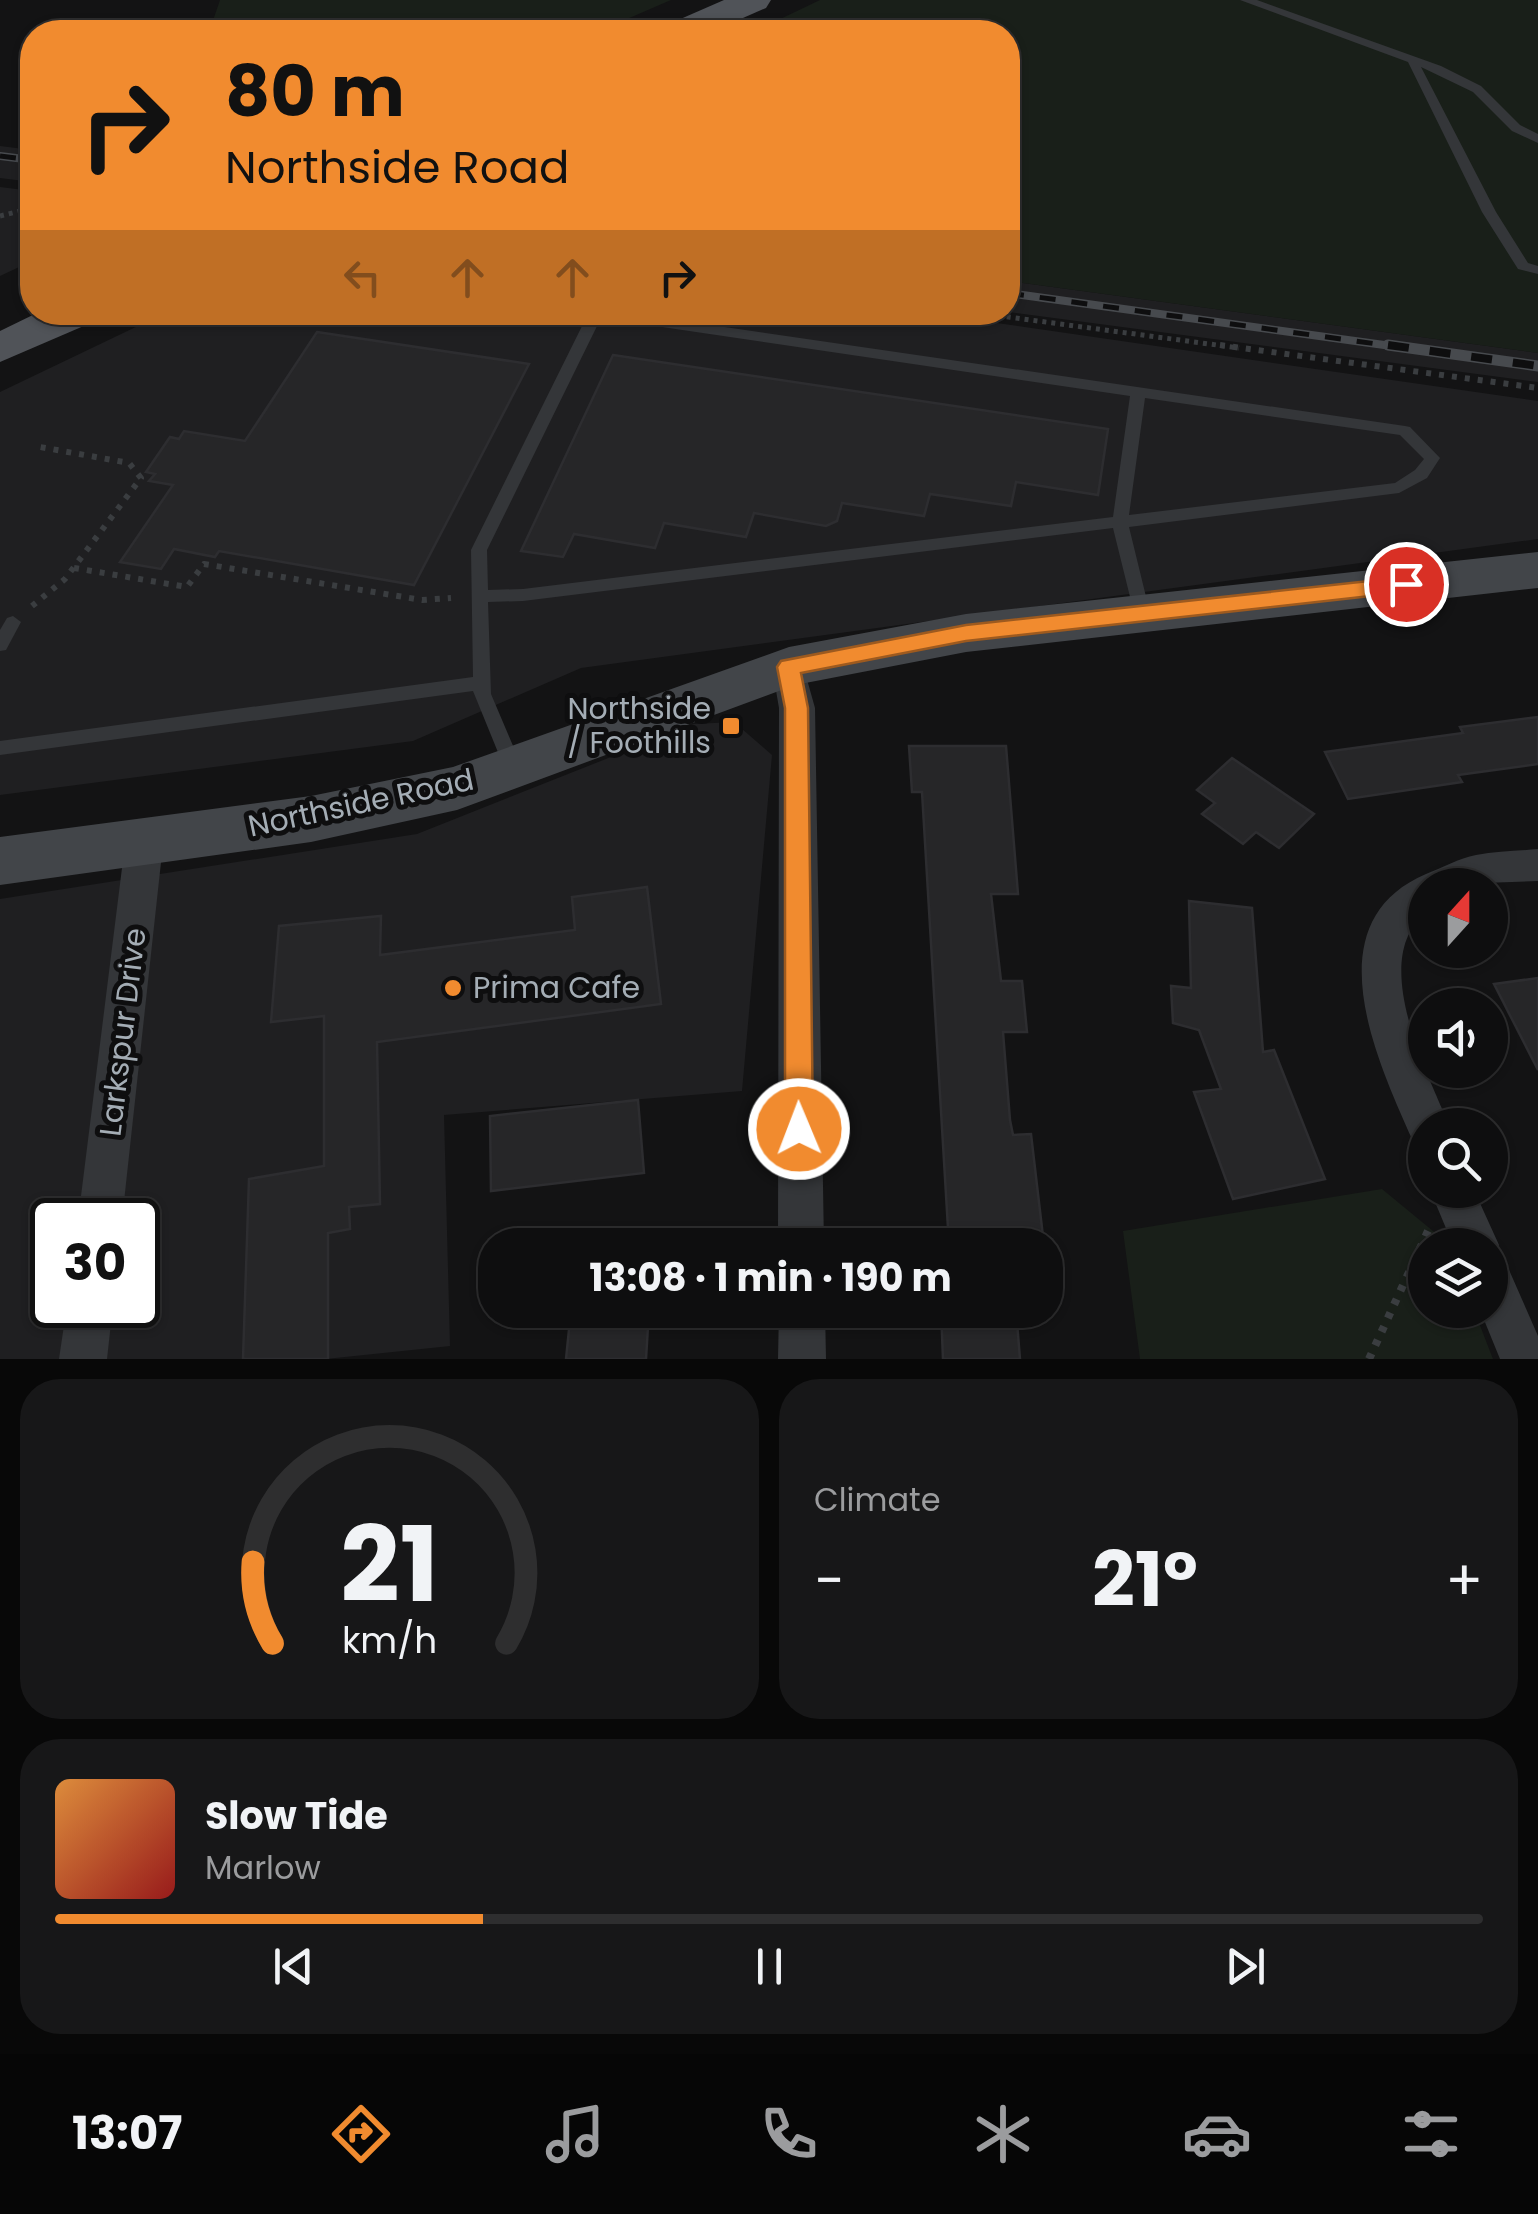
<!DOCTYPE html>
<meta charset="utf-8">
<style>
:root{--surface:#0e0e0f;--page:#171718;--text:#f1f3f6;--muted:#9b9c9e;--line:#2e2e2f;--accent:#f18b2f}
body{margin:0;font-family:Poppins,sans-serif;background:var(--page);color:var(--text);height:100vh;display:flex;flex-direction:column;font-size:38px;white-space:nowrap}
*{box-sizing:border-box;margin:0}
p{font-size:32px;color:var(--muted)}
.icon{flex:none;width:55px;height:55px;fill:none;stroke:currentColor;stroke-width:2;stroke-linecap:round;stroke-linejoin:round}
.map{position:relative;height:1359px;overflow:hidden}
.side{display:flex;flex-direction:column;gap:20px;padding:20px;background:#080808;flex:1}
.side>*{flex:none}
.guide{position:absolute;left:20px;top:20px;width:1000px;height:305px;border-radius:40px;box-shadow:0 2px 8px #0004,0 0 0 2px var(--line);background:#f18b2f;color:#111;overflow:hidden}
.needle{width:65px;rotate:21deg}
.buttons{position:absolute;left:1408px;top:868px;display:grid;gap:20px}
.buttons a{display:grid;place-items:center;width:100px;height:100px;border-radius:50%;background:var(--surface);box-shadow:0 2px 8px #0004,0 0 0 2px var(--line);font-size:50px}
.speed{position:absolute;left:30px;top:1198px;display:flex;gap:20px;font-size:50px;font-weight:700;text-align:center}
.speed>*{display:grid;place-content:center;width:130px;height:130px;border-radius:50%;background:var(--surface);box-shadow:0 2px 8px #0004,0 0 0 2px var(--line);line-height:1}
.speed .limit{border:5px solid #111;border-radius:15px;background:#fff;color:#111}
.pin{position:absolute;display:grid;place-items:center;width:85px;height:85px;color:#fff;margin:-42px;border:5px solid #fff;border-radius:50%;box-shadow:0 2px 10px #0007}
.me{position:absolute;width:110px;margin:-55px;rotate:359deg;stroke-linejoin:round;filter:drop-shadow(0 0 8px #0008)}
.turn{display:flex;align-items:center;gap:35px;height:210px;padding:0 40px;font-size:45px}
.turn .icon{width:130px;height:130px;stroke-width:2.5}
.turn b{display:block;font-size:70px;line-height:85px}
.lanes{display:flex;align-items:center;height:95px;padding:0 40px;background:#0003;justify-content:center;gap:50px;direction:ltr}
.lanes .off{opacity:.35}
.big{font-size:75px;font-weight:700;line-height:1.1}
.side .widget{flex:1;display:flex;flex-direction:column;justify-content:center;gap:15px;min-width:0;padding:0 35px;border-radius:40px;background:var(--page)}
.side .dial{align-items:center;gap:0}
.dial svg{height:260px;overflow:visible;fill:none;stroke:var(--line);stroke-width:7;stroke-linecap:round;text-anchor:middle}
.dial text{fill:var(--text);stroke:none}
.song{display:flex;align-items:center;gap:30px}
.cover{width:120px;height:120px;border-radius:15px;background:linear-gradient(135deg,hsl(30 70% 55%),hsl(0 70% 35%))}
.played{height:10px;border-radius:5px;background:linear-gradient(90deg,var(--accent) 30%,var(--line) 30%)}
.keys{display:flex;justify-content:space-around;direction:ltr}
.heat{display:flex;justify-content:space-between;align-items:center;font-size:55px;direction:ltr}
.side .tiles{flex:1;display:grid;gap:20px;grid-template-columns:1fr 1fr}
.widget:last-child{grid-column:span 2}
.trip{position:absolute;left:478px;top:1228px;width:585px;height:100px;border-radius:40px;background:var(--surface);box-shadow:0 2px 8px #0004,0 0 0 2px var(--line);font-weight:700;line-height:100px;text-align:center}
.menu{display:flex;height:160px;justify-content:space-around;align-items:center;background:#060606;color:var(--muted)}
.menu .icon{width:70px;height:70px}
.menu .active{color:var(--accent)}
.menu b{font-size:45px;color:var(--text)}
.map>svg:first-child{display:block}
</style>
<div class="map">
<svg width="1538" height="1359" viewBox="0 0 1538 1359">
<rect width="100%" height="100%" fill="#131314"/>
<!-- built -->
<g fill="#1f1f21" fill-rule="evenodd">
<polygon points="0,146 32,150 32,182 0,178"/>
<polygon points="0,187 32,191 32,261 0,276"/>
<polygon points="1008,281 1538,353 1538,382 1008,312"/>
<polygon points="920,312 1538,401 1538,539 581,668 413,741 0,795 0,392 165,313"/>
<path d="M734 722 772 755 742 1091 444 1115 450 1346 326 1359H0V899L417 834 694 724ZM52 1220H138V1305H52Z"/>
</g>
<!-- green -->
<g fill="#191f19">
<polygon points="220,0 671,0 597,32 209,32"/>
<polygon points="820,0 1538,0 1538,353 1008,281 1008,32 753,32"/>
<polygon points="1382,1189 1450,1245 1425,1245 1425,1310 1474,1310 1493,1359 1140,1359 1123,1231"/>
</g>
<!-- building -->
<g fill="#262628" stroke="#2d2d30" stroke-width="2.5">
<polygon points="317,332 529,364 414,585 219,551 215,557 174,549 161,569 120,562 173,485 149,481 155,474 146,472 170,437 179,439 184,431 245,441"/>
<polygon points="613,355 1108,429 1098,495 1016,482 1011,506 930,494 924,516 842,503 837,521 826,526 754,513 746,537 664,523 655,548 574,534 563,557 521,551"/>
<polygon points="1538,717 1538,764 1458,775 1462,782 1348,799 1325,752 1463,733 1460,727"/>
<polygon points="909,746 1006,746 1018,894 991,894 1001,981 1022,981 1027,1032 1003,1032 1010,1120 1013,1135 1031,1134 1044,1245 949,1245 922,792 912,792"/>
<polygon points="1232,758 1314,814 1279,848 1256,832 1243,844 1202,814 1215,803 1197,790"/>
<polygon points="647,887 661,1004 377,1042 380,1204 349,1207 350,1229 328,1233 328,1359 243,1359 249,1179 324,1166 324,1016 271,1022 279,926 381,916 380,955 575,930 572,897"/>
<polygon points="1189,901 1252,908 1263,1052 1274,1050 1325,1179 1233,1199 1194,1092 1221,1089 1199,1030 1173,1023 1171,986 1191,988"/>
<polygon points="1538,978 1538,1070 1494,984"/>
<polygon points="638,1100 644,1173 491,1191 490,1116"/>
<polygon points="571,1310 649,1310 646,1359 566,1359"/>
<polygon points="941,1310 1016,1310 1020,1359 943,1359"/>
</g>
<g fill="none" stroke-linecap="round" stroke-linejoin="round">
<!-- path-far2 -->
<g stroke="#3a3d40" stroke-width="5" stroke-dasharray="4 5" stroke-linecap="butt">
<polyline points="0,216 32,208"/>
<polyline points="379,312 384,317"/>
<polyline points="971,312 1239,348"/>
</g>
<!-- path-far1 -->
<g stroke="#3a3d40" stroke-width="6" stroke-dasharray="5 8" stroke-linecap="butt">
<polyline points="1220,345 1538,388"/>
<polyline points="74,568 187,587 204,564 422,600 451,598"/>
<polyline points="32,606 65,579 141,478 129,463 40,447"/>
</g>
<!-- path -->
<polyline stroke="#3a3d40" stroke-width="8" stroke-dasharray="6 9" stroke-linecap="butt" points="1369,1359 1428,1231"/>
<!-- lane -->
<g fill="#343639" fill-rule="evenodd">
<polygon points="1240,0 1257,0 1441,66 1481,86 1520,125 1538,134 1538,143 1512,131 1473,92 1421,67 1496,212 1528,263 1538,266 1538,274 1518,269 1482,212 1408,62"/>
<path d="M589 312H622L1405 426 1410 427 1440 458 1427 478 1399 493 1129 527 1150 613 1142 619 1134 613 1113 528 523 601 488 602 491 694 522 767 519 772H507L504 767 473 691 0 755V741L473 677 471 550ZM601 318 1130 396 1113 517 523 589 488 590 487 550ZM1145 398 1400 435 1424 459 1415 470 1395 483 1129 515Z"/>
<polygon points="13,616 21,622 6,650 0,651 0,630 7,618"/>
</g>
<!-- street -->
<g fill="#343639" fill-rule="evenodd">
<polygon points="789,654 801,658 815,708 824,1245 778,1245 779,708 772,667 777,658"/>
<polygon points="144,828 157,833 163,844 122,1220 78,1220 125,844 131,833"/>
<path d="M1538 849V881L1425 885V914C1369 959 1427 1072 1449 1125H1425V1144L1412 1139C1376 1058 1313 922 1426 874 1442 868 1459 858 1476 855 1496 851 1518 851 1538 849Z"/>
<polygon points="1430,1190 1474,1190 1499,1245 1493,1258 1506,1263 1538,1336 1538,1359 1500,1359 1480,1310 1490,1310 1490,1245 1453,1245"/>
<polygon points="67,1305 113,1305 107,1359 59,1359"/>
<polygon points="779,1310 825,1310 826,1359 778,1359"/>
</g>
<!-- secondary -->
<polygon fill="#424549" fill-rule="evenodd" points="1538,552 1538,588 966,652 795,685 457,810 311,842 0,885 0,837 311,796 453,767 789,647 966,614"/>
<!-- primary -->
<g fill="#505358" fill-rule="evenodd">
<polygon points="724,0 771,0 766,8 711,32 664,32 669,24"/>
<polygon points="39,312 99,312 93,322 0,362 0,331"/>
</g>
<defs>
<g id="rail-far1">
<polyline points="0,156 32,160"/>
<polyline points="1008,293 1406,348"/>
</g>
<polyline id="rail" points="1388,345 1538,366"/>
</defs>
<!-- rail-far1 casing -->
<use href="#rail-far1" stroke="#474a4e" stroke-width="8"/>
<!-- rail casing -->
<use href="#rail" stroke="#474a4e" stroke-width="11"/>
<!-- rail-far1 -->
<use href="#rail-far1" stroke="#0e0e0f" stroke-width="5" stroke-dasharray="16" stroke-linecap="butt"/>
<!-- rail -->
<use href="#rail" stroke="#0e0e0f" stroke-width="8" stroke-dasharray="21" stroke-linecap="butt"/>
</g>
<!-- route -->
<polygon fill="#f18b2f" stroke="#9d5a1f" stroke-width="2.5" points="1406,577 1417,584 1406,592 966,641 801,673 808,708 813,1129 809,1138 799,1142 789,1138 785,1129 785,708 777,667 781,661 966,625"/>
<!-- markers -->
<g fill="#f18b2f" stroke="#0e0e0f" stroke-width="4">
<rect x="721" y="716" width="20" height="20" rx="5"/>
<circle cx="453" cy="988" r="10"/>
</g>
<g text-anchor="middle" stroke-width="10" stroke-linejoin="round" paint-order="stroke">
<!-- poi labels -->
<g font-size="30" fill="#a4adb5" stroke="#0e0e0f" text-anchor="end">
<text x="711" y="719">Northside<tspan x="711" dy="34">/ Foothills</tspan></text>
<text x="473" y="998" text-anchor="start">Prima Cafe</text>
</g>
<!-- street labels -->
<g font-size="30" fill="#a4adb5" stroke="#0e0e0f">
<text transform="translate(361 803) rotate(-12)" y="10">Northside Road</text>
<text transform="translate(123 1032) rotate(-83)" y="10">Larkspur Drive</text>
</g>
</g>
</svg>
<div class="buttons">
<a><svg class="needle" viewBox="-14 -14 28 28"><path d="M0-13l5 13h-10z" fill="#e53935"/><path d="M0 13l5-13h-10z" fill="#9b9c9e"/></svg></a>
<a><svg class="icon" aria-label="sound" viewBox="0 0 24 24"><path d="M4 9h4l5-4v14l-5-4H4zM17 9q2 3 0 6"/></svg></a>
<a><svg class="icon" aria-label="search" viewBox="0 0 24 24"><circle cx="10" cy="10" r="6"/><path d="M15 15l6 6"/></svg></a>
<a><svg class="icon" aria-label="layers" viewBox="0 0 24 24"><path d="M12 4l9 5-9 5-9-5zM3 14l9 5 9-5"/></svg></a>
</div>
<div class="speed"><div class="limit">30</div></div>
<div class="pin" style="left:1406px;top:584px;background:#d93025"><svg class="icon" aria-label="arrive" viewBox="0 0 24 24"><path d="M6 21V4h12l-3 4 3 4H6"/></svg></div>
<svg class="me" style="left:799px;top:1129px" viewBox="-20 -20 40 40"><circle r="17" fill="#f18b2f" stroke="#fff" stroke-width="3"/><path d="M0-11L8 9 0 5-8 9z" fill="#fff"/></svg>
<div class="trip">13:08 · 1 min · 190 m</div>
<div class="guide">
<div class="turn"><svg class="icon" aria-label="right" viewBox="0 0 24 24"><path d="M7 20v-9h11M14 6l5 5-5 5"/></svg><div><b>80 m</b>Northside Road</div></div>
<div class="lanes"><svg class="icon off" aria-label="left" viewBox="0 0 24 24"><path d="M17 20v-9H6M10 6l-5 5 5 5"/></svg><svg class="icon off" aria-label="ahead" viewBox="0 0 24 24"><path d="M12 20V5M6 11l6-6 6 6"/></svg><svg class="icon off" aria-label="ahead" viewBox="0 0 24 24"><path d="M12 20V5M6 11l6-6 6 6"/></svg><svg class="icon" aria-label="right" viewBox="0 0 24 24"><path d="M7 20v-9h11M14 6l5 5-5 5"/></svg></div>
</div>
</div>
<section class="side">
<div class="tiles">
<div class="widget dial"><svg viewBox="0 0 100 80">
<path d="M14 69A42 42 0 1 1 86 69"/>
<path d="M14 69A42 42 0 0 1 8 44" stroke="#f18b2f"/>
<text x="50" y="56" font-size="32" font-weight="700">21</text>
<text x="50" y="72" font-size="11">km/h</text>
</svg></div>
<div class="widget"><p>Climate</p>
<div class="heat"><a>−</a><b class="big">21°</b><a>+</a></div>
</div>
<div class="widget">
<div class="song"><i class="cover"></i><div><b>Slow Tide</b><p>Marlow</p></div></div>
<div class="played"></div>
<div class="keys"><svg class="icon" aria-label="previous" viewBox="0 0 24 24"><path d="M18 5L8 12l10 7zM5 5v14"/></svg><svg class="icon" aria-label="pause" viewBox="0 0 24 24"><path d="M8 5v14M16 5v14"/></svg><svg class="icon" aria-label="next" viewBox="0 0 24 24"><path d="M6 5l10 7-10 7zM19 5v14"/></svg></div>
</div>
</div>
</section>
<nav class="menu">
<b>13:07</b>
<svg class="icon active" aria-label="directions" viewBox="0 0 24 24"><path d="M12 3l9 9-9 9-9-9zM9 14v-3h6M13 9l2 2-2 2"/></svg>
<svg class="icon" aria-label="music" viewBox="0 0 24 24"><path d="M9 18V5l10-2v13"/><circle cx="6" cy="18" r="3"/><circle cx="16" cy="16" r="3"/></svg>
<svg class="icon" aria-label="phone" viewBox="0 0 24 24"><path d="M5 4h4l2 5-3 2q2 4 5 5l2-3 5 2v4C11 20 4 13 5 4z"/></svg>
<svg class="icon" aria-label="climate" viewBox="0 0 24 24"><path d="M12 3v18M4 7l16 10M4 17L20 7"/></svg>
<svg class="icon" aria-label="car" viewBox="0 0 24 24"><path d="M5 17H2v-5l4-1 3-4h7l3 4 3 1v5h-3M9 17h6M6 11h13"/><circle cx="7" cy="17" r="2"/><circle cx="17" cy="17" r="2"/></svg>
<svg class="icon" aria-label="filters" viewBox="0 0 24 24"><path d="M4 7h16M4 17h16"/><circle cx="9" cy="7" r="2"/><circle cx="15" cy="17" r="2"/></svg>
</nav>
